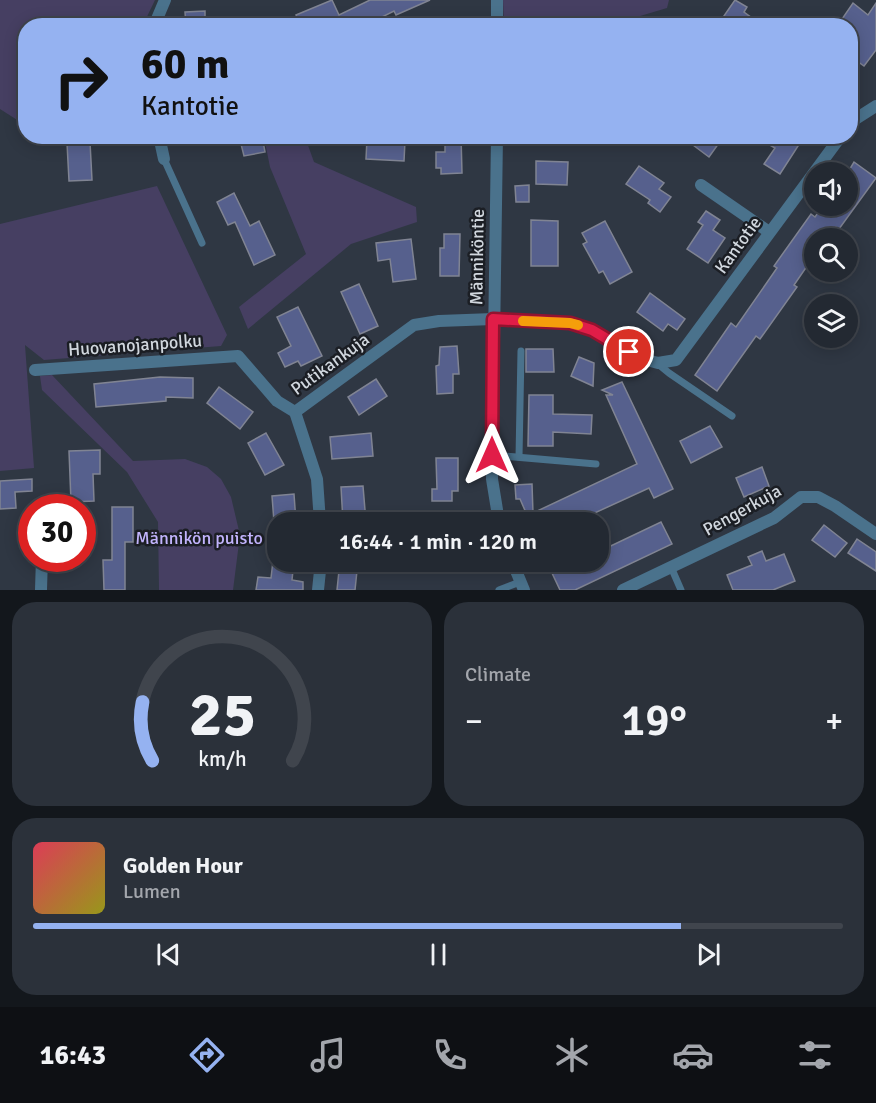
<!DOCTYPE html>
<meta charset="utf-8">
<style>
:root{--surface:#232932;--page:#2b313a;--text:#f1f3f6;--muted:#a3a6ac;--line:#40454d;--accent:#95b2f1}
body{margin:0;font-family:Signika,sans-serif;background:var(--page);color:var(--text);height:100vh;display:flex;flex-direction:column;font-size:22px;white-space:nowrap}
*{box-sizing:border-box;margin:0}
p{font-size:20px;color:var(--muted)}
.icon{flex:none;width:33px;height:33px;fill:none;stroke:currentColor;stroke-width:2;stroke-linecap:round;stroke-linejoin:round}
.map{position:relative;height:590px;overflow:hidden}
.drawer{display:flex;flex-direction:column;gap:12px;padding:12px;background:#13171c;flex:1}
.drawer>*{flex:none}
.banner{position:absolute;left:18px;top:18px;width:840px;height:126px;border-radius:24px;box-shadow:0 3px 15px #0003,0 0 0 2px var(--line);background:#95b2f1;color:#111;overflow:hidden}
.fabs{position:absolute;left:804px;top:162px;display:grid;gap:12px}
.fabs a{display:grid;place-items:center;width:54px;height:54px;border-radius:50%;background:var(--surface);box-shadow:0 3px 15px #0003,0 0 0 2px var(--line);font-size:30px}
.speed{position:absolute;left:18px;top:494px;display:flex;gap:12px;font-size:30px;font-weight:700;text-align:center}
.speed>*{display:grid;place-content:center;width:78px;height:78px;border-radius:50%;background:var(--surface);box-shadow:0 3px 15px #0003,0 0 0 2px var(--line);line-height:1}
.speed .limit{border:9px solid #d22;background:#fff;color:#111}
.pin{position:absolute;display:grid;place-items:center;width:51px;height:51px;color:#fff;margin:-26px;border:3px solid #fff;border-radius:50%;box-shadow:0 2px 6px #0007}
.me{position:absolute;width:66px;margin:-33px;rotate:0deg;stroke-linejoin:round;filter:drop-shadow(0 0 4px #0008)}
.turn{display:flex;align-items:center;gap:21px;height:126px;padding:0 24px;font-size:27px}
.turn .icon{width:78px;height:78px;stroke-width:2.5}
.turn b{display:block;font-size:42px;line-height:51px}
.big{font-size:45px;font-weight:600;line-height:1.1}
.drawer .tile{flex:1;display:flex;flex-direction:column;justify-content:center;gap:9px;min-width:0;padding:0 21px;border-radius:24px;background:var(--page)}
.drawer .dial{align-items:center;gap:0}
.dial svg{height:156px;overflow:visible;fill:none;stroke:var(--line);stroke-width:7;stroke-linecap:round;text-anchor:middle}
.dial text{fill:var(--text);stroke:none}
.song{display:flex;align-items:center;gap:18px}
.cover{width:72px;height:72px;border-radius:9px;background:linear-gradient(135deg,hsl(350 70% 55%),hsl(60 70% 35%))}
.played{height:6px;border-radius:3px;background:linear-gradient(90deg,var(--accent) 80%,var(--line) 80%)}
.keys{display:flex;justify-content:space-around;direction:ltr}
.heat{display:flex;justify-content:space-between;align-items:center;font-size:33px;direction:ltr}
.drawer .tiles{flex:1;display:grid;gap:12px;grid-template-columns:1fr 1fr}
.tile:last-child{grid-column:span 2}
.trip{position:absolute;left:267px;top:512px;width:342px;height:60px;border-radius:24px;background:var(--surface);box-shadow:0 3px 15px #0003,0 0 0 2px var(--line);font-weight:600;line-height:60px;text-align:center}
.tabs{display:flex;height:96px;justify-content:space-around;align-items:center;background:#0e1014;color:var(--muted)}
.tabs .icon{width:42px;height:42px}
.tabs .on{color:var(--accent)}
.tabs b{font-size:27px;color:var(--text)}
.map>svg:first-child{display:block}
</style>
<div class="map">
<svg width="876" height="590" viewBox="0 0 876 590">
<rect width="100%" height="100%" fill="#2f3743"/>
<!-- green -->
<g fill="#463f62">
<polygon points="0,0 155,0 143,25 26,26 25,125 0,109"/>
<polygon points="503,0 669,0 667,8 610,25 504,25"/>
<polygon points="264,137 305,137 314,162 416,207 417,222 351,244 248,329 239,307 306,254 270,167"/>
<polygon points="157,186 227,335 221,346 44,360 25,345 34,468 0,471 0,224"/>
<polygon points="52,375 133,461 185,459 207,467 221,479 231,497 240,535 233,590 159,590 158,522 127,472 42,390 40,376"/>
</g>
<!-- building -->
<g fill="#56608d" stroke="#808493" stroke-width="1.5">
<polygon points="332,0 339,15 370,0 430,0 396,15 394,11 364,26 300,26 296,15"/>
<polygon points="735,0 747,7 744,12 763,26 717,26"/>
<polygon points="853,3 868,15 876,3 876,50 864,66 850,56 850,38 856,30 842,19"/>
<polygon points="205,11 205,26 186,26 185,12"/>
<polygon points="239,136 262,136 265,152 244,156"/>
<polygon points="445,136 461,136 462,173 441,174 441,168 436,168 436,152 445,152"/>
<polygon points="681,136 724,136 709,157"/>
<polygon points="774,136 790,136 800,143 780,174 764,164 775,148 768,144"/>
<polygon points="367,139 405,141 404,161 366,159"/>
<polygon points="90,142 92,180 69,181 67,143"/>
<polygon points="536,161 568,162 567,185 536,184"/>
<polygon points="854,162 876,178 839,229 836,227 828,238 814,238 814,256 794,285 797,287 760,339 756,336 717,391 695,375 731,323 736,327 777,268 774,266 811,214 815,217 823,206 848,206 848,172"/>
<polygon points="639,166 664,183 659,189 671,197 660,212 648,203 650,200 626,184"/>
<polygon points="529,185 529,202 516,202 515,186"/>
<polygon points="234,193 250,226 259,221 275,255 254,265 235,222 228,225 217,202"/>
<polygon points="706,211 720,220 713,230 725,238 708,263 687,249 703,225 698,222"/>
<polygon points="531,220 558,221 558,266 531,266"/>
<polygon points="605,221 632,272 610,284 603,271 599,273 583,244 587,242 582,233"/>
<polygon points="444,234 460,234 459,276 440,276 440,248 444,248"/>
<polygon points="411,239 416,279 393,282 390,259 378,261 376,243"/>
<polygon points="359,284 378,326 360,334 341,292"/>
<polygon points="650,293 685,319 677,330 668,324 663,331 637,312"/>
<polygon points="298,307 322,356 301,366 298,361 285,367 278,353 291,346 277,317"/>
<polygon points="457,346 459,374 453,374 453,393 437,394 436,366 439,365 440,347"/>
<polygon points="526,349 553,349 554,372 526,372"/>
<polygon points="579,357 594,363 593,386 571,376"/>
<polygon points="160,377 193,378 193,398 166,397 166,401 96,407 94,384"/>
<polygon points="376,379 387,396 359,415 348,397"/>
<polygon points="622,382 673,489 654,498 649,488 575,522 512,522 527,515 520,499 516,499 515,485 532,484 533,513 637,464 606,395 613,395 602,390"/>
<polygon points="219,387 253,412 240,429 207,403"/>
<polygon points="529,395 553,395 553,414 592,415 591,434 553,432 553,446 528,446"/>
<polygon points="710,426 722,447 691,463 680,441"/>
<polygon points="266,433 284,465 265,475 248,443"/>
<polygon points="371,433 373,456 332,459 330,437"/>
<polygon points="100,450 100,474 93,474 94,501 71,502 69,451"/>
<polygon points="436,458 458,458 458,491 452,491 452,501 432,501 432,489 437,489"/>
<polygon points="762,467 769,486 744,497 736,478"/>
<polygon points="32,479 32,491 15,492 16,508 0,509 0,481"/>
<polygon points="363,486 366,522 343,522 341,487"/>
<polygon points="294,494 296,522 274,522 272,496"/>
<polygon points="112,507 133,507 133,542 125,542 125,590 104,590 103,560 112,560"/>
<polygon points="661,522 672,544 575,590 560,590 552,573 577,561 598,561 598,552"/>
<polygon points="824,525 847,543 835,557 812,540"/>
<polygon points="857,539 876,552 876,571 848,553"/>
<polygon points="762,551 766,561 784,554 795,581 773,590 733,590 727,575 752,565 748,557"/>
<polygon points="273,561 294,561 292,580 303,582 303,590 256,590 258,577 271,578"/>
<polygon points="340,561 358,561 355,590 337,590"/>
</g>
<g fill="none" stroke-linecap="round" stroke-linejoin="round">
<!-- service -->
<g stroke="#4a728c" stroke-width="7">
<polyline points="164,159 202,243"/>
<polyline points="658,364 669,373 732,416"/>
<polyline points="492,455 596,464"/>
<polyline points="519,457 521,351"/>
<polyline points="671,567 681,590"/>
<polyline points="499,590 520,582"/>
</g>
<!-- minor -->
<g stroke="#4a728c" stroke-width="12">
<polyline points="497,0 497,26"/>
<polyline points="154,26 165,0"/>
<polyline points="850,124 854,120 876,106"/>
<polyline points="159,136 164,159"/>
<polyline points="497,136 492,479 499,522"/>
<polyline points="701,185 769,232"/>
<polyline points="35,370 238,356 277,401 295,412"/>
<polyline points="320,522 317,479 295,412 414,325 439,321 493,319 570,323 592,330 647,360 658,363 676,360 841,136"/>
<polyline points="512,561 524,590"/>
<polyline points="41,590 42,558"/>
<polyline points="318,590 321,561"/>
<polyline points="623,590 774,518 801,497 818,497 835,506 876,534"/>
</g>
</g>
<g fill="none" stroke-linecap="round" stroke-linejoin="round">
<defs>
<polyline id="route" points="492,455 493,319 570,323 592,330 629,352"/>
</defs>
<!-- route casing -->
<use href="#route" stroke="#92132f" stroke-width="15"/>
<!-- route -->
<use href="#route" stroke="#e11d48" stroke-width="10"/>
<!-- slow -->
<polyline stroke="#f59e0b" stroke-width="10" points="523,321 570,323 578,325"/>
</g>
<g text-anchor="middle" stroke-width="5" stroke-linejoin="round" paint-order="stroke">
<!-- street labels -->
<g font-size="18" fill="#d1d7de" stroke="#1b1e24">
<text transform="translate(738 245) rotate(-54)" y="6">Kantotie</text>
<text transform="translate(477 257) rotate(-89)" y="6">Männiköntie</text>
<text transform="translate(135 345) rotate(-4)" y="6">Huovanojanpolku</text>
<text transform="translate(330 364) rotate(-36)" y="6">Putikankuja</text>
<text transform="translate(742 510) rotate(-29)" y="6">Pengerkuja</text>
</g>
<!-- park labels -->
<g font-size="18" fill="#c2b4fd" stroke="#1b1e24">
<text x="199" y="544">Männikön puisto</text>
</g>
</g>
</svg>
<div class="fabs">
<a><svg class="icon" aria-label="sound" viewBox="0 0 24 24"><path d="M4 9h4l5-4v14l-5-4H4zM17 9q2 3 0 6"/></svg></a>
<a><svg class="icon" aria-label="search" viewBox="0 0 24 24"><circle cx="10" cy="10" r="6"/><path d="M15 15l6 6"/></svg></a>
<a><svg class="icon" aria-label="layers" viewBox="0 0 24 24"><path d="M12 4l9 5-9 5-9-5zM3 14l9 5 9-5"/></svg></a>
</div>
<div class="speed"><div class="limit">30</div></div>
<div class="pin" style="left:629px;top:352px;background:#d93025"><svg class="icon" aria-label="arrive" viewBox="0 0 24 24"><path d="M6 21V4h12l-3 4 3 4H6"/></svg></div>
<svg class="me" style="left:492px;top:455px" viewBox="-20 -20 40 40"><path d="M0-17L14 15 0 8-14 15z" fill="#e11d48" stroke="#fff" stroke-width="4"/></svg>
<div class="trip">16:44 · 1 min · 120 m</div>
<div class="banner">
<div class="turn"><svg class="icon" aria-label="right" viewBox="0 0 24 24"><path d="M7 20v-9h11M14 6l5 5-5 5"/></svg><div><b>60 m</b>Kantotie</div></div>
</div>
</div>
<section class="drawer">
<div class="tiles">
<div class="tile dial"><svg viewBox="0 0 100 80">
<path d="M14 69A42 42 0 1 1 86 69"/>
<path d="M14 69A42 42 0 0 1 9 39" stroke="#95b2f1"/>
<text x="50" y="56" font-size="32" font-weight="700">25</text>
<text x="50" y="72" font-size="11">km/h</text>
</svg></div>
<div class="tile"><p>Climate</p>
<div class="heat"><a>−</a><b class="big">19°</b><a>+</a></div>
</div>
<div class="tile">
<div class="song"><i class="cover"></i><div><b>Golden Hour</b><p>Lumen</p></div></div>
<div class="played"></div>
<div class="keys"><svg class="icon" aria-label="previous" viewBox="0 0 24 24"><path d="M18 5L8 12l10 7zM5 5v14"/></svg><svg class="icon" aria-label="pause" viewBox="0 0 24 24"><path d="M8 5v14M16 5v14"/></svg><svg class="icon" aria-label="next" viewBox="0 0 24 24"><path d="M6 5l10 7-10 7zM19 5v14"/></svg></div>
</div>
</div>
</section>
<nav class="tabs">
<b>16:43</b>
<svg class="icon on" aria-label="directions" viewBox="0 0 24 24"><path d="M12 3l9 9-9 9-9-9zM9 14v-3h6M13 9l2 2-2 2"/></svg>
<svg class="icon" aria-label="music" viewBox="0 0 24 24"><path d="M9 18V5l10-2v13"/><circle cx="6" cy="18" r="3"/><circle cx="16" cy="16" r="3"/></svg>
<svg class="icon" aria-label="phone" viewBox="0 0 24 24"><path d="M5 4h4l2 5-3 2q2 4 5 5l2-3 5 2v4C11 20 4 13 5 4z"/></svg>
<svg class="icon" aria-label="climate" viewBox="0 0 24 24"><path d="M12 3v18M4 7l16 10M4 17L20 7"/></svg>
<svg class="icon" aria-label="car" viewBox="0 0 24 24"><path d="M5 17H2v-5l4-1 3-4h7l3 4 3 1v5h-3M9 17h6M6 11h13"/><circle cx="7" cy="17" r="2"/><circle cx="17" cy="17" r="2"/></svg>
<svg class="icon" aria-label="filters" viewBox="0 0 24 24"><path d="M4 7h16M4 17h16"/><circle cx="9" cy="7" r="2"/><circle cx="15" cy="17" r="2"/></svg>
</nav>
